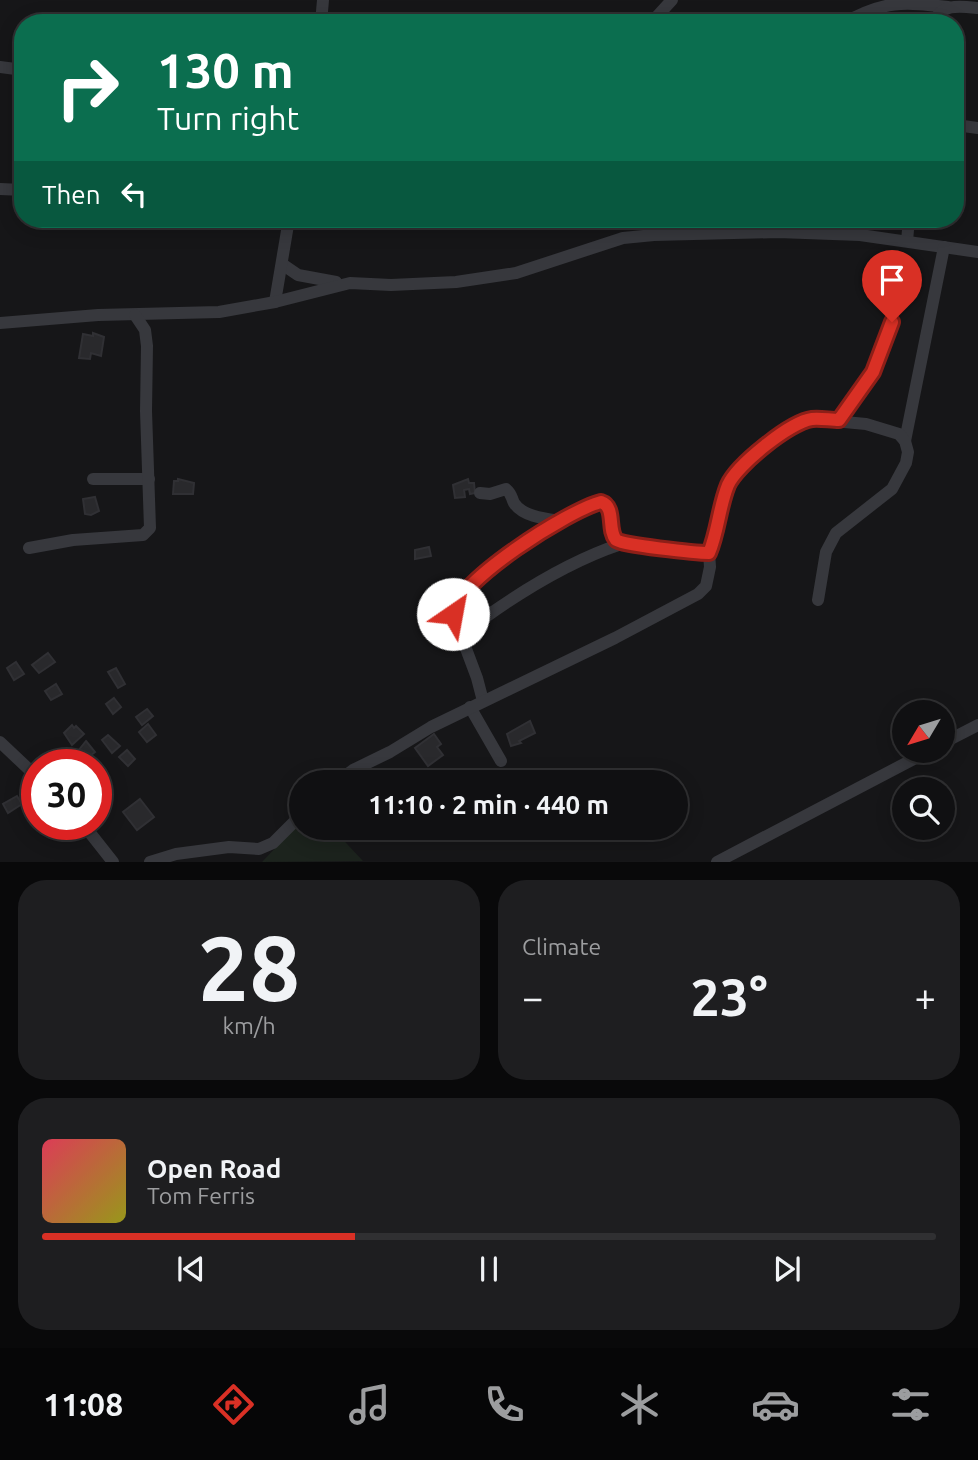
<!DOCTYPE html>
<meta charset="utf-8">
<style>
:root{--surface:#101012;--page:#1e1e20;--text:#f1f3f6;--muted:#9c9d9f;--line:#303032;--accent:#d93025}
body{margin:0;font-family:Ubuntu,sans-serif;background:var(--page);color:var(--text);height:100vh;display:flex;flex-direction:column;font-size:26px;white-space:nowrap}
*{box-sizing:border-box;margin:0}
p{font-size:23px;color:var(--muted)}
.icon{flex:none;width:38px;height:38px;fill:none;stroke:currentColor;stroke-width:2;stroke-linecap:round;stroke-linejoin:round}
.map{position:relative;height:862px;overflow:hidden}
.side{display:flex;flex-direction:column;gap:18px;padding:18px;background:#09090a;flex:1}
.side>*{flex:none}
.banner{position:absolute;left:14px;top:14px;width:950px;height:214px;border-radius:28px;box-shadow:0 4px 18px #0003,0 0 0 2px var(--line);background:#0b6e4f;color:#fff;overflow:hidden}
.needle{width:46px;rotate:232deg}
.buttons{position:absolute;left:892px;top:700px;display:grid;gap:14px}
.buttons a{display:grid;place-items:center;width:63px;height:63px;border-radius:50%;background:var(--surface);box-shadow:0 4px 18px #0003,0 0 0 2px var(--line);font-size:35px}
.speed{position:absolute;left:21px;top:749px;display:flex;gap:14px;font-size:35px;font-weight:700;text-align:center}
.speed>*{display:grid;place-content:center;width:91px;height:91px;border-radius:50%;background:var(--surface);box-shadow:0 4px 18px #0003,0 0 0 2px var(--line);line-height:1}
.speed .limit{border:10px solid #d22;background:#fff;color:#111}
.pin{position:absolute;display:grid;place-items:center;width:60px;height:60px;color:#fff;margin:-72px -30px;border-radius:50% 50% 50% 0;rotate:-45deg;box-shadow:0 0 7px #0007}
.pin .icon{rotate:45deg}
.me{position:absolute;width:77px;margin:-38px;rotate:33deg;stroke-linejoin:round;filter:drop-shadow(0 0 5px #0008)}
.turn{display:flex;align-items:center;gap:24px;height:147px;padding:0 28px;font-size:32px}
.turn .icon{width:91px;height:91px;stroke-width:2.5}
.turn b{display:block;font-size:49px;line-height:60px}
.then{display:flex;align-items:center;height:66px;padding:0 28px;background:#0003;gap:14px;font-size:26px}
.big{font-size:52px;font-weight:700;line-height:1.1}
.side .tile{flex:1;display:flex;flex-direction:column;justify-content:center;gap:10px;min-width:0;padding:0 24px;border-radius:28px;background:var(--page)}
.side .dial{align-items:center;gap:0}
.dial b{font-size:91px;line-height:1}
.song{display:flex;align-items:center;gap:21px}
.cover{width:84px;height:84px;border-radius:10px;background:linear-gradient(135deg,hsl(350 70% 55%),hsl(60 70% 35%))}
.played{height:7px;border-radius:4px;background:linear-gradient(90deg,var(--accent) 35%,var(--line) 35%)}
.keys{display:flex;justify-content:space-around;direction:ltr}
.heat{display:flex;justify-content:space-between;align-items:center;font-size:38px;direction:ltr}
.side .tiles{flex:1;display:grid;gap:18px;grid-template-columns:1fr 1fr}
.tile:last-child{grid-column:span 2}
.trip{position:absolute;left:289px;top:770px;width:399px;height:70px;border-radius:35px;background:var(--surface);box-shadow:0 4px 18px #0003,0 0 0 2px var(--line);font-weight:700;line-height:70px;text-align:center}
.dock{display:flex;height:112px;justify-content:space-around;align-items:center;background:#060607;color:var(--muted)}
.dock .icon{width:49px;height:49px}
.dock .current{color:var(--accent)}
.dock b{font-size:32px;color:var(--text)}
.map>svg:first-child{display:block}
</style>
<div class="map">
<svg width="978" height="862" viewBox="0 0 978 862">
<rect width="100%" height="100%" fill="#161618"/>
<!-- green -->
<polygon fill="#1c231d" points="301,821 301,828 332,828 363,861 262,862"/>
<!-- building -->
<g fill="#29292c" stroke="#303034" stroke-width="2">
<polygon points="93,333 104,337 101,356 91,353 90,359 79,358 83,334 93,336"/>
<polygon points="178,479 194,483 193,494 173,494 174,481 178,481"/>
<polygon points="468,479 469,483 474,483 475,493 470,494 469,489 464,490 465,497 455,498 453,485"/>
<polygon points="95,497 99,511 91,515 85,514 83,499"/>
<polygon points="429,547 431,556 415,559 415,550"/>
<polygon points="48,653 55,662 39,673 32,665"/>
<polygon points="16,662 24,674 14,680 7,668"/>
<polygon points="116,668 125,684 118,688 108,672"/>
<polygon points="56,684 62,694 51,700 45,691"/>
<polygon points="114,698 121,707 113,714 106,704"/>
<polygon points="147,709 153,716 142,725 136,717"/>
<polygon points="530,721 535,733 519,741 521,743 511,746 507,734"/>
<polygon points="148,724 156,735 147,742 139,732"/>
<polygon points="72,725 74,728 76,726 84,734 72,745 64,733"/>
<polygon points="434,734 441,744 437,747 443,755 428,766 415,748"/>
<polygon points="108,735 120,746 112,753 102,740"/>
<polygon points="86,741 95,752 87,758 78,751"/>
<polygon points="127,750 135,759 128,766 119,757"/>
<polygon points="17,796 22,804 8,813 3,804"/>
<polygon points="140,799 154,817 137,830 123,812"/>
</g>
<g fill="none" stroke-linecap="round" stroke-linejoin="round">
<!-- minor -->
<g stroke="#37383d" stroke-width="12">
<polyline points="321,23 323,0"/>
<polyline points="651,23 672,0"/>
<path d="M844 23C885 0 903 2 948 7"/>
<path d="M933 23C942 3 959 6 978 8"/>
<polyline points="0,67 23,70"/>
<polyline points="956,125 978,128"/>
<polyline points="0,189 23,190"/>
<polyline points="907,241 909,219"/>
<polyline points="282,264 298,275 336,282"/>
<polyline points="275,302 289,219"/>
<polyline points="0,323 98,315 219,312 275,302 350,283 391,285 456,282 516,273 623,238 654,235 778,232 860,235 978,252"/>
<polyline points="839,420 873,372 892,322"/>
<polyline points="905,441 944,247"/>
<polyline points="93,479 149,479"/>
<path d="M480 493 490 494 506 489C512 494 511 497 514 503 523 517 547 519 561 521"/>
<polyline points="29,548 73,540 143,535 150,528 146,411 147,346 145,330 135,315"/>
<path d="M487 616C528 587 573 560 621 544"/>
<path d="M483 701 477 678 453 614C455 581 569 510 601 502L606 503C612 514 608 530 616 540 620 545 697 553 709 553"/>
<polyline points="470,707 501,761"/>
<polyline points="0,742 37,777"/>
<polyline points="943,743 978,725"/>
<polyline points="337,782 353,770 390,752 431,727 615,638 698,594 706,586 710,567 709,553 713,543 718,516 729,481 754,455 792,425 812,419 866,424 899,434 905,441 908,452 906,463 892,489 836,533 826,552 818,600"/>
<polyline points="83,824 113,862"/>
<polyline points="150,862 176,854 229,847 259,849 273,843 301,815"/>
<polyline points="717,862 929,751"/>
</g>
</g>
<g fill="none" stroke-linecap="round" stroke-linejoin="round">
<defs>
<path id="route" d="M453 614C455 582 569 510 601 502 616 507 607 529 616 540 620 545 697 553 709 553 718 532 719 507 728 485 737 465 790 422 812 419 820 418 830 420 839 420L873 372 892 322"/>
</defs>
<!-- route casing -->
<use href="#route" stroke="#8d1f18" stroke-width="18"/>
<!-- route -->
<use href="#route" stroke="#d93025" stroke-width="12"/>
</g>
</svg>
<div class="buttons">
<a><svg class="needle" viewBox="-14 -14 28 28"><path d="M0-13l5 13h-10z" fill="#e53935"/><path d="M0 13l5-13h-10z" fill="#9c9d9f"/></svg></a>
<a><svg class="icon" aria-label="search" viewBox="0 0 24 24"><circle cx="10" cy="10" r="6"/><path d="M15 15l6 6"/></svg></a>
</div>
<div class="speed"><div class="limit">30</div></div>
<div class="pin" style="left:892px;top:322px;background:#d93025"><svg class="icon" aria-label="arrive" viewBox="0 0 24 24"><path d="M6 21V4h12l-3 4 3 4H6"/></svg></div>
<svg class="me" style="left:453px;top:614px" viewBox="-20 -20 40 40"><circle r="19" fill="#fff"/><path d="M0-13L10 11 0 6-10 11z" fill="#d93025"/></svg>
<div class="trip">11:10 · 2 min · 440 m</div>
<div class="banner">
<div class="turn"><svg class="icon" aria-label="right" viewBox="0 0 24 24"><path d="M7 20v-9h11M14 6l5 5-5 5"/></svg><div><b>130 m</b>Turn right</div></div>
<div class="then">Then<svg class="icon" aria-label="left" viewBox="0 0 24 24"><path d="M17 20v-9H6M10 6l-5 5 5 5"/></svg></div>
</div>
</div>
<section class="side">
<div class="tiles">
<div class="tile dial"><b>28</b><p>km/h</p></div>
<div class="tile"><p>Climate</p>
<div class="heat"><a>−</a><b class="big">23°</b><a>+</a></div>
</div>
<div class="tile">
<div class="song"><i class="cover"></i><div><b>Open Road</b><p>Tom Ferris</p></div></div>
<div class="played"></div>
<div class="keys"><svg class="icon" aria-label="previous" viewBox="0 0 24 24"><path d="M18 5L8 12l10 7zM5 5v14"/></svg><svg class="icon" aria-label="pause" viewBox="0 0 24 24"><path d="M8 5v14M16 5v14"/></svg><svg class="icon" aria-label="next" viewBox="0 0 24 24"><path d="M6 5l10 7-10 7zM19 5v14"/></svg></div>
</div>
</div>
</section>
<nav class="dock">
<b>11:08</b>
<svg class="icon current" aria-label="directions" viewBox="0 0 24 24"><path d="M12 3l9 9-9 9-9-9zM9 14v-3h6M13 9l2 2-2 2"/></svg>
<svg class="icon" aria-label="music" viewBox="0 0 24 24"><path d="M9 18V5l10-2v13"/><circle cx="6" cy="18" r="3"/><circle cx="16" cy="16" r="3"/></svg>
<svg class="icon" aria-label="phone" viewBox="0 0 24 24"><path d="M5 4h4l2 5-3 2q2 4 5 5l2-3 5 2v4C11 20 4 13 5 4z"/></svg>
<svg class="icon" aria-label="climate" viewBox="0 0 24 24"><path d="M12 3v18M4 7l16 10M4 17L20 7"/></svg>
<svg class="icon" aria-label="car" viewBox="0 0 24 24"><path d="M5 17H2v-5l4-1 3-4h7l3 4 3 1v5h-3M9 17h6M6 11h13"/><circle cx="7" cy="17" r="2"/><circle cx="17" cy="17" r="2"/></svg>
<svg class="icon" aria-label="filters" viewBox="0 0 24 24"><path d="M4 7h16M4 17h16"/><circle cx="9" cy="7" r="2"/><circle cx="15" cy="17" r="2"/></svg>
</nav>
